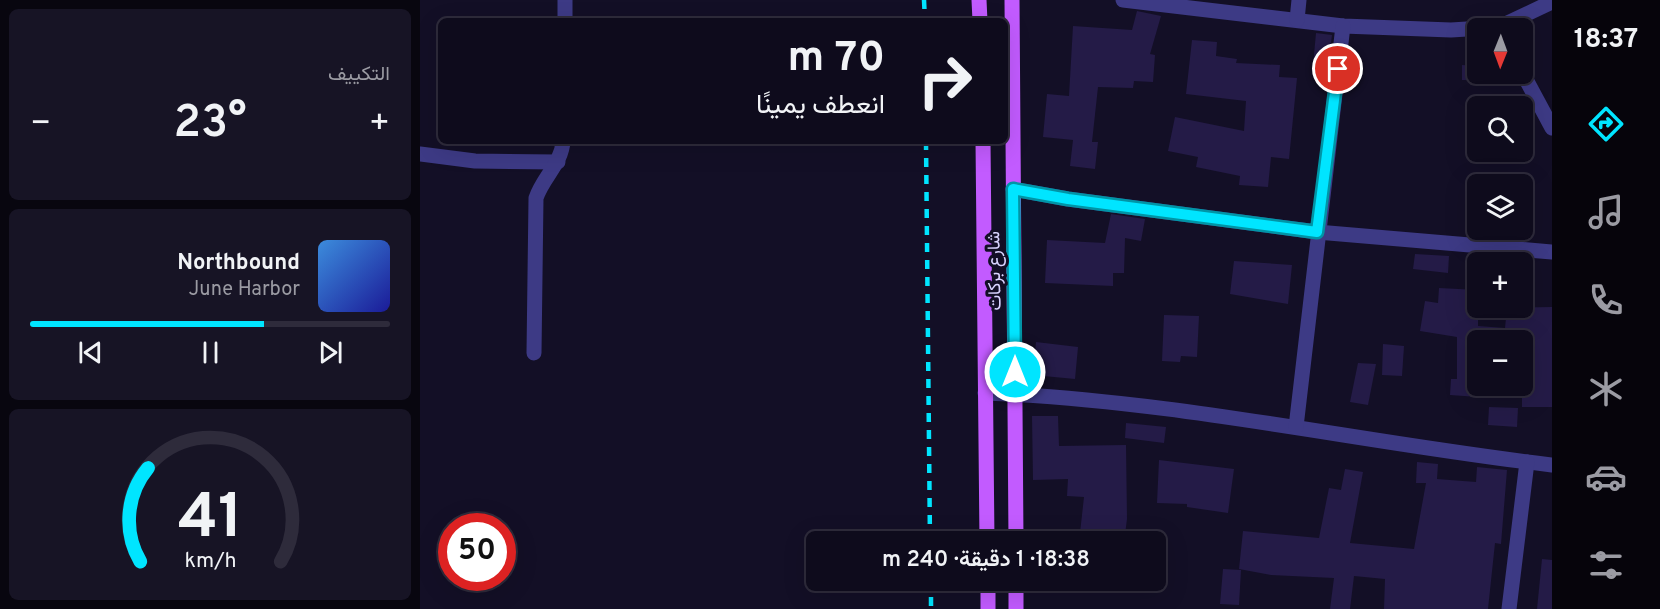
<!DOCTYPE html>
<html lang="ar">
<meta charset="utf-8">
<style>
:root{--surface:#0e0b1c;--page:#171425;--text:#f1f3f6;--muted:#9b9ba3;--line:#2e2b3b;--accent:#00e5ff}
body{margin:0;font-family:Overpass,Vazirmatn,sans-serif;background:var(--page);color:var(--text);direction:rtl;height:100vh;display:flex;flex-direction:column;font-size:22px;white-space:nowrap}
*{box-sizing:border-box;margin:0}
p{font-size:20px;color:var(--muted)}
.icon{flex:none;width:33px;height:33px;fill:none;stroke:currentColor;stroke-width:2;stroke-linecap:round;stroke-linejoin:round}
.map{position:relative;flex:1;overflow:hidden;direction:ltr}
.side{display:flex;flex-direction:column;gap:9px;padding:9px;background:#08060f;width:420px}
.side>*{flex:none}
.hud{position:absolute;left:18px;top:18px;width:570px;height:126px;border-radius:9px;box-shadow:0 6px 24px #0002,0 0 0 2px var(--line);direction:rtl;background:#0e0b1c;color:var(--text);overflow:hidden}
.needle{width:39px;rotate:181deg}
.controls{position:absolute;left:1047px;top:18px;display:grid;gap:12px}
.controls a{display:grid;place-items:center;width:66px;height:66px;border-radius:9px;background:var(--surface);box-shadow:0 6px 24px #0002,0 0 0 2px var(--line);font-size:30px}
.speed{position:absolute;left:18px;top:513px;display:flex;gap:12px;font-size:30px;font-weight:700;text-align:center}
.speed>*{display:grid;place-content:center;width:78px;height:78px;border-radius:50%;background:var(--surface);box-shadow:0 6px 24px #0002,0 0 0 2px var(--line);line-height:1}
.speed .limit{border:9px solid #d22;background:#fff;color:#111}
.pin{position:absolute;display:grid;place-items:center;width:51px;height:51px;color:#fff;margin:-26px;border:3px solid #fff;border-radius:50%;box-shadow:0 2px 6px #0007}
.me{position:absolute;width:66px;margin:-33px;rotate:0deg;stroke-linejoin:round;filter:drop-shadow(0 0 4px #0008)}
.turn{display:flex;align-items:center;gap:21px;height:126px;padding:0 24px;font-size:27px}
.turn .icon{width:78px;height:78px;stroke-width:2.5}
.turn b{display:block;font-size:42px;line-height:51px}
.big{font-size:45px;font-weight:600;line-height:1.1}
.side .tile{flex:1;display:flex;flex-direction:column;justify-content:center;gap:9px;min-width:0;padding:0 21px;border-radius:9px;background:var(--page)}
.side .dial{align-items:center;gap:0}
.dial svg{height:156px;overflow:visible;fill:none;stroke:var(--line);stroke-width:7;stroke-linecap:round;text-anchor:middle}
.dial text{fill:var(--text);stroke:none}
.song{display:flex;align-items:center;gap:18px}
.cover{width:72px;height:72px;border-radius:9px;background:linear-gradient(135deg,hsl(210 70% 55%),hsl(240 70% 35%))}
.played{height:6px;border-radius:3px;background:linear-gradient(90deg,var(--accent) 65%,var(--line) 65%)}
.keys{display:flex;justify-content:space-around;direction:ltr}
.heat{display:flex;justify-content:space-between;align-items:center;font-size:33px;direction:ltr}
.trip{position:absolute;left:386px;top:531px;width:360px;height:60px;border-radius:9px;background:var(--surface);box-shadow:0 6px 24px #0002,0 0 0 2px var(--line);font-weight:600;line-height:60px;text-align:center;direction:rtl}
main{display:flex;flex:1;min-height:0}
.dock{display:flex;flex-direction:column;width:108px;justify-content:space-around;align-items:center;background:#06040b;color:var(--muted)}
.dock .icon{width:42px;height:42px}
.dock .on{color:var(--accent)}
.dock b{font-size:27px;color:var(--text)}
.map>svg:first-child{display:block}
</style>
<main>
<nav class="dock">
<b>18:37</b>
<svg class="icon on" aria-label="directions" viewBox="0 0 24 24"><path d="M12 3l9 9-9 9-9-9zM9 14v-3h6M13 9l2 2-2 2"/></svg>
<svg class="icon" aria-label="music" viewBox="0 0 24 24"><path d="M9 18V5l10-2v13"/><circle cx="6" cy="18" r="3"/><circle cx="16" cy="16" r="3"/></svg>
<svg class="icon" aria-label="phone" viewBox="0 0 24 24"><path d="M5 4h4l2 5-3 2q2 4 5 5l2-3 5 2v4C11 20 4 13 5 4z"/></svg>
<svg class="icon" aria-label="climate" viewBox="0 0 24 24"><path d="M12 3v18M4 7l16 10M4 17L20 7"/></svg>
<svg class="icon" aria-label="car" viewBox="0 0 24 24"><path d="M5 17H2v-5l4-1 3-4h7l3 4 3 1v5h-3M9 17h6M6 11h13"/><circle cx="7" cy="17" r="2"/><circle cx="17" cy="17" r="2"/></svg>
<svg class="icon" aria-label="filters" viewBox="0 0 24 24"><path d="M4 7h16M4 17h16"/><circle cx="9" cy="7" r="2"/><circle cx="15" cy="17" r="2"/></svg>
</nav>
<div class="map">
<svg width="1132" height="609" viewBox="0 0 1132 609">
<rect width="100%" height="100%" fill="#130f26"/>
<!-- building -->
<g fill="#241b47">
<polygon points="717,11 741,16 730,54 735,55 733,82 714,81 713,88 678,87 672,142 678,142 675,169 650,166 653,140 623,137 627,94 649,96 653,26 712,30"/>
<polygon points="896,33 912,35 908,66 893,65"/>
<polygon points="772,40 797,42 796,56 817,59 816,63 860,65 859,77 877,78 869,159 851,157 848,187 819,185 820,176 776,167 778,157 748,151 755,117 824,131 826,101 766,94"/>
<polygon points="1042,65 1058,66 1058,80 1042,80"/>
<polygon points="691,214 725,219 721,241 705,238 704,273 693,273 693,286 625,283 627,240 685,243"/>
<polygon points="995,254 1029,256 1028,273 993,269"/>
<polygon points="814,261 872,265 868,304 810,294"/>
<polygon points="1019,288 1058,290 1058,326 1085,328 1087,308 1132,307 1132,407 1102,407 1102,340 1058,340 1058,397 1030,395 1031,379 1037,379 1037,337 1000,331 1005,301 1018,303"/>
<polygon points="744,315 779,316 777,357 761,356 760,362 742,361"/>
<polygon points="616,342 658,347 655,379 613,375"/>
<polygon points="963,344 984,346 982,376 962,375"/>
<polygon points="938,363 956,364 948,405 930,402"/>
<polygon points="1069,407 1098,408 1097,427 1068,425"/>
<polygon points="612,416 638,416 639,446 706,445 707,519 704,542 659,542 664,497 647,496 648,479 613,480"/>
<polygon points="706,423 746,427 744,443 705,438"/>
<polygon points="739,460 814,469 808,513 767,507 767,504 737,503"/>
<polygon points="997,462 1018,464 1017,479 1056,482 1057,467 1087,470 1081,544 1075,543 1068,609 964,609 965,579 934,576 930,609 910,609 914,578 851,575 819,569 823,531 899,538 909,488 921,490 925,469 943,472 930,543 994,549 1006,483 996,483"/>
<polygon points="1122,559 1132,560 1132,609 1117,609"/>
<polygon points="803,569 821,570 819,605 800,604"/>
</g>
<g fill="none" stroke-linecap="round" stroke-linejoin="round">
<!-- minor -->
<g stroke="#3d3a85" stroke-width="15">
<polyline points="145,0 145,21"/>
<polyline points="703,0 923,26 1031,30 1079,27 1132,2"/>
<polyline points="877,20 879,0"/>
<polyline points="1102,72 1132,128"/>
<polyline points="0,154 55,161 138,162"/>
<polyline points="593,189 648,199 897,232 1132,252"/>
<path d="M114 353 116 198C123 177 142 163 143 141"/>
<path d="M565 393C755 400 943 443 1132 465"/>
<polyline points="876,427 923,26"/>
<polyline points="1089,609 1107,462"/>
</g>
<!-- major -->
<g stroke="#c25bff" stroke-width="15">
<polyline points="559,0 560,21"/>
<polyline points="592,0 596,542"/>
<polyline points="563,141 567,542"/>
<polyline points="568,580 568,609"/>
<polyline points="596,580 596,609"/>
</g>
<!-- rail -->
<g stroke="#00e5ff" stroke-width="4.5" stroke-dasharray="9 8" stroke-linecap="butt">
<polyline points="504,0 505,21"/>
<polyline points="506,141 510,542"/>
<polyline points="511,580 511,609"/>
</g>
</g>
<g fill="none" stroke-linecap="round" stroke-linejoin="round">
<defs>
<polyline id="route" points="595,372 593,189 648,199 897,232 918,69"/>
</defs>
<!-- route casing -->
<use href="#route" stroke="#0095a6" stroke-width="15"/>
<!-- route -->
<use href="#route" stroke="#00e5ff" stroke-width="10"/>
</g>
<g text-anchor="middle" stroke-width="6" stroke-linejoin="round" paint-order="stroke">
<!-- street labels -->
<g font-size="18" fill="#d9d4ff" stroke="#130f26">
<text transform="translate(574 271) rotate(-91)" y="6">شارع بركات</text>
</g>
</g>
</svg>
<div class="controls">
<a><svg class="needle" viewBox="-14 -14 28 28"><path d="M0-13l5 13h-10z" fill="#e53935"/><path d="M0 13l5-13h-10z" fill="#9b9ba3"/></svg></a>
<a><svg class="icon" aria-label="search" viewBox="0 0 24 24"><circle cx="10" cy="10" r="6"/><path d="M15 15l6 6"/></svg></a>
<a><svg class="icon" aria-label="layers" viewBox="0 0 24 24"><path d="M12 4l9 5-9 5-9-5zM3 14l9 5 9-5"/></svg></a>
<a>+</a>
<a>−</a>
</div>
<div class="speed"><div class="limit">50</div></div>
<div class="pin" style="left:918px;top:69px;background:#d93025"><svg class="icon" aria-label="arrive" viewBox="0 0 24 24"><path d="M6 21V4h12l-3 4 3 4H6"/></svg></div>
<svg class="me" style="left:595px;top:372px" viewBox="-20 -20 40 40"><circle r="17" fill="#00e5ff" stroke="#fff" stroke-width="3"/><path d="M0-11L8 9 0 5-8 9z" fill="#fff"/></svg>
<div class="trip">18:38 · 1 دقيقة · 240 m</div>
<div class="hud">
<div class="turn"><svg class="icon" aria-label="right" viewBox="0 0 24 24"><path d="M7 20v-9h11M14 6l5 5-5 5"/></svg><div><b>70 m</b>انعطف يمينًا</div></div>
</div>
</div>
<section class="side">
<div class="tile"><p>التكييف</p>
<div class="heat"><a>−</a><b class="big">23°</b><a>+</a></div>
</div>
<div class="tile">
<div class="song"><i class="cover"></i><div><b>Northbound</b><p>June Harbor</p></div></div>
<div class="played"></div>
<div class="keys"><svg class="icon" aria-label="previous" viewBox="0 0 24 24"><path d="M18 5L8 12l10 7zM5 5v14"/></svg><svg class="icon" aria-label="pause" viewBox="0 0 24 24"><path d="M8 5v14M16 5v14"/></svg><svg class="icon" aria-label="next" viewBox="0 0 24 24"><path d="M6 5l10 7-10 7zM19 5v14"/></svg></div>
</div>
<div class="tile dial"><svg viewBox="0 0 100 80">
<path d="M14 69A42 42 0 1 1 86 69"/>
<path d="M14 69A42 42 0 0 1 18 21" stroke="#00e5ff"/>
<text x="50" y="56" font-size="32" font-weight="700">41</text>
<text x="50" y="72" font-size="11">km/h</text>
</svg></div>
</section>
</main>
